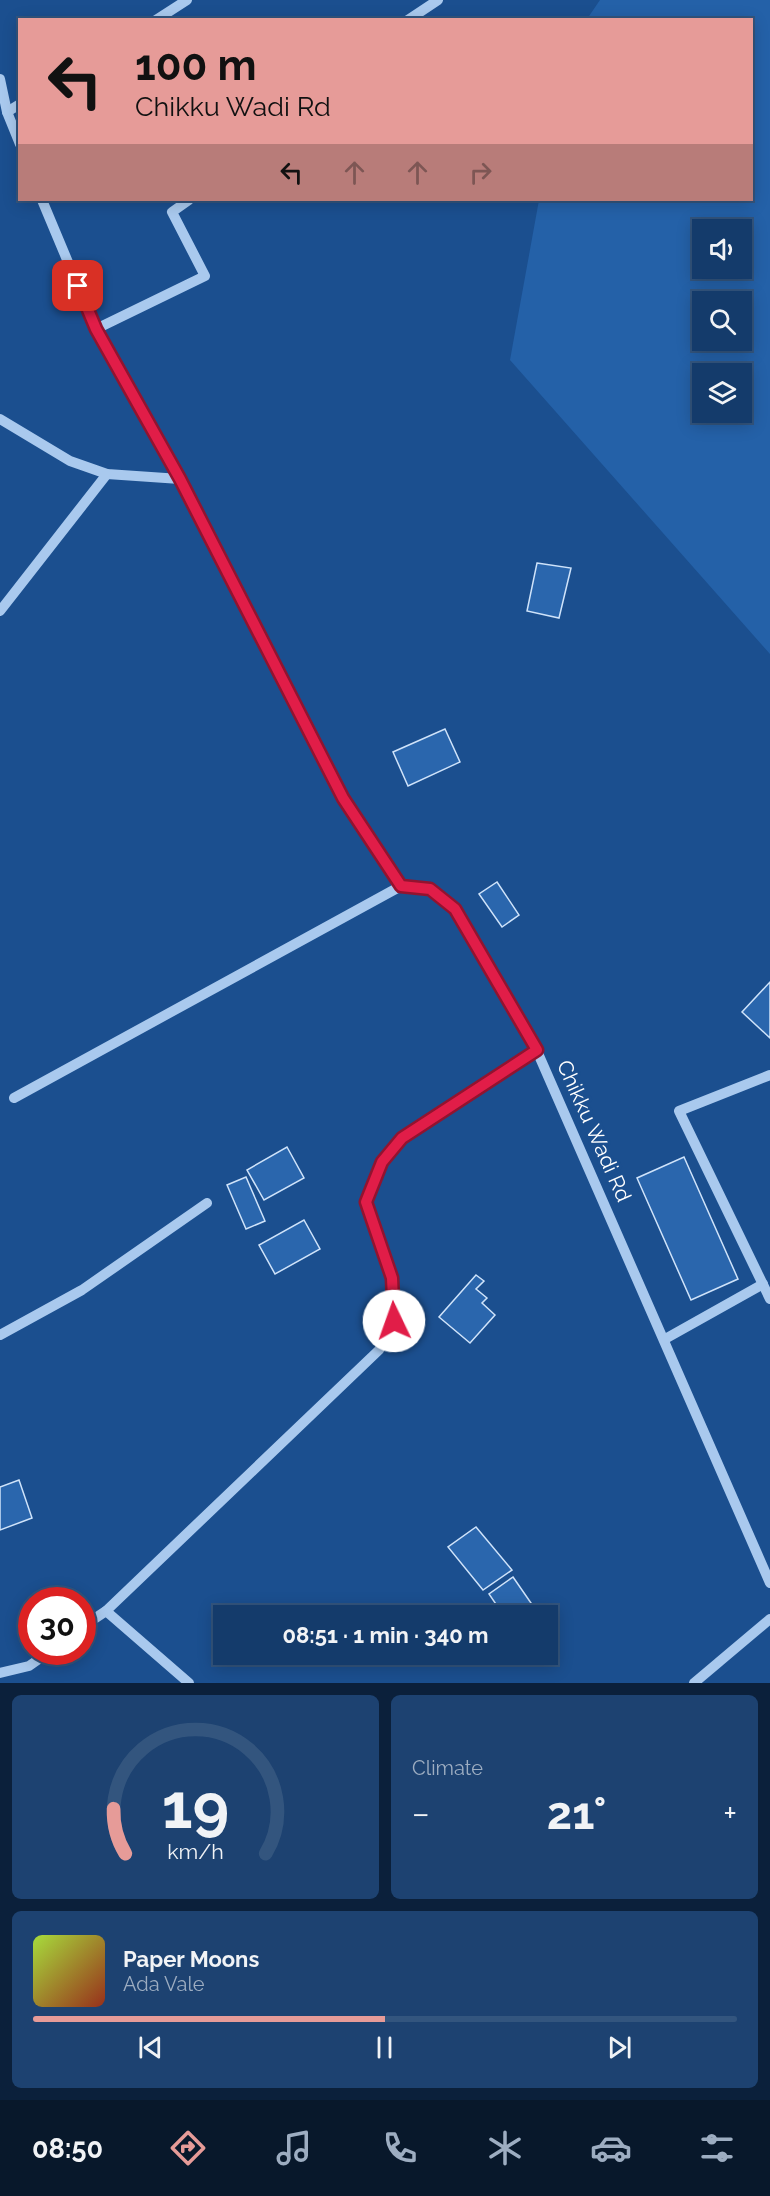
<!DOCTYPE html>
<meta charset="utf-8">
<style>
:root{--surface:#143b6b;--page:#1d4271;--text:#f1f3f6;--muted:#9dadc1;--line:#33557e;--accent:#e69b98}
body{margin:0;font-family:Raleway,sans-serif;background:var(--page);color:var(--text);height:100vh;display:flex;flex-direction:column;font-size:22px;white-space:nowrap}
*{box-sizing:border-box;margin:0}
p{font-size:20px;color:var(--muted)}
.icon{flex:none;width:33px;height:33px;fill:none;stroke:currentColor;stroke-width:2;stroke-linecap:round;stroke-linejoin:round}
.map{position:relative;height:1683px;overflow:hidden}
.details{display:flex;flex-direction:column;gap:12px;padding:12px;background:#0b203b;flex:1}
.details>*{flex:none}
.guide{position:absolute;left:18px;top:18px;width:735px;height:183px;border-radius:0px;box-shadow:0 3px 15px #0003,0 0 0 2px var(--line);background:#e69b98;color:#111;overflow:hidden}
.buttons{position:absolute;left:692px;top:219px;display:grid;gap:12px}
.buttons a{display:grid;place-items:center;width:60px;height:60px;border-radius:0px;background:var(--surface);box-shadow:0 3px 15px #0003,0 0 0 2px var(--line);font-size:30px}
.speed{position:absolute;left:18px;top:1587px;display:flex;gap:12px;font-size:30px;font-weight:700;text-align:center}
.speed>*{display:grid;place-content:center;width:78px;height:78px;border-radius:50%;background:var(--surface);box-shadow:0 3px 15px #0003,0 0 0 2px var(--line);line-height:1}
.speed .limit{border:9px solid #d22;background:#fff;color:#111}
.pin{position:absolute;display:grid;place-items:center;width:51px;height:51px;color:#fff;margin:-26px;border-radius:12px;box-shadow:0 3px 9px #0006}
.me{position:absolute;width:66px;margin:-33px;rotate:357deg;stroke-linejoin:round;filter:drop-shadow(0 0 4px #0008)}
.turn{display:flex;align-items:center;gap:21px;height:126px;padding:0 18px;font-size:27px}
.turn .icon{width:78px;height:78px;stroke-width:2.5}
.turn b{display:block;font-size:42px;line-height:51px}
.lanes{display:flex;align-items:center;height:57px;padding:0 18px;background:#0003;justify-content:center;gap:30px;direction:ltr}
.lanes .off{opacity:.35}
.big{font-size:45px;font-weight:700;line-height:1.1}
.details .tile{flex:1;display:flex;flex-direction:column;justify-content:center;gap:9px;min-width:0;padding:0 21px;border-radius:9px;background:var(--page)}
.details .dial{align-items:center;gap:0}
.dial svg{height:156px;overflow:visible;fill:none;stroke:var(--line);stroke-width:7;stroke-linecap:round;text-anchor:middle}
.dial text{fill:var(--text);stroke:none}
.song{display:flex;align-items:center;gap:18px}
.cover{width:72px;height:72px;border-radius:9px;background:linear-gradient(135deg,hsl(80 70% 55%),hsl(10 70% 35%))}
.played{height:6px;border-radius:3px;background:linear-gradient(90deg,var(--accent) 50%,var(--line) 50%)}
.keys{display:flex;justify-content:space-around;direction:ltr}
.heat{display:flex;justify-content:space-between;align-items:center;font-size:33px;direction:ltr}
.details .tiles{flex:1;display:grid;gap:12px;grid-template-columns:1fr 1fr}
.tile:last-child{grid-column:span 2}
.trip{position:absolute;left:213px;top:1605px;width:345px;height:60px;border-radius:0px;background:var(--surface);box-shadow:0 3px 15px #0003,0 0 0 2px var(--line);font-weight:700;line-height:60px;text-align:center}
.tabs{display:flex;height:96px;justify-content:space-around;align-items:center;background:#08182b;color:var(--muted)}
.tabs .icon{width:42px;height:42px}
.tabs .active{color:var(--accent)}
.tabs b{font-size:27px;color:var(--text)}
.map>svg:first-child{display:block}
</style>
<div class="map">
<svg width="770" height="1683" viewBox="0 0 770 1683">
<rect width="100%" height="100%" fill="#1b4f8f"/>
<!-- green -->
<path fill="#2461a8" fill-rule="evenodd" d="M600 0H770V654L510 360 539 200H752V20L587 19ZM702 230H741V268H702ZM702 302H741V340H702ZM702 374H741V412H702Z"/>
<!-- building -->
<g fill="#2a66ad" stroke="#cfe3fa" stroke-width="1.5">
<polygon points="537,563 571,568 559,618 527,611"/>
<polygon points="445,729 460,762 408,786 393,752"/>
<polygon points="497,882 519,915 502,927 479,894"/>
<polygon points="770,982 770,1038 742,1012"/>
<polygon points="287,1147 304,1178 264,1200 247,1170"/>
<polygon points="684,1157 738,1279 691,1300 637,1178"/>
<polygon points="246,1177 265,1221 246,1229 227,1185"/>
<polygon points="304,1220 320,1249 275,1274 259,1245"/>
<polygon points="476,1275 484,1281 476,1289 487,1298 482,1303 495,1315 470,1343 439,1317"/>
<polygon points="19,1480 32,1518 0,1530 0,1487"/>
<polygon points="476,1527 512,1570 483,1590 448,1547"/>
<polygon points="513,1577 540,1616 504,1616 489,1594"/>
</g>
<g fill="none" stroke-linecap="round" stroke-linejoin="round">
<!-- minor -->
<g stroke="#a9c9ee" stroke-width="10">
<polyline points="156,20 187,0"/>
<polyline points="408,20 438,0"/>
<polyline points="0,79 7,112 20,144"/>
<polyline points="7,112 20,104"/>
<polyline points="42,200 96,329 180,479 343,798 401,886 430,889 455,909 537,1051 770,1583"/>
<polyline points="96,329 205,276 172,212 189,200"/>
<polyline points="0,419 70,461 107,474 180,479"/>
<polyline points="0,611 107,474"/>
<polyline points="770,1075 679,1111 770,1299"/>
<polyline points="14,1098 401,886"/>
<polyline points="0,1335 82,1290 207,1203"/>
<polyline points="665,1339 763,1284"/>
<polyline points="106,1611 189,1683"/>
<polyline points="82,1627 106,1611 379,1350 394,1321 392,1278 366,1201 382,1162 402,1138 537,1051"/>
<polyline points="0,1673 29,1666 49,1652"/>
<polyline points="694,1683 770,1619"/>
</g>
</g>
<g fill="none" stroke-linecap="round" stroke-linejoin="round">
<defs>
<polyline id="route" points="78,286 96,329 180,479 343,798 401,886 430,889 455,909 537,1050 402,1138 382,1162 366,1202 392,1278 394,1321"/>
</defs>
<!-- route casing -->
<use href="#route" stroke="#92132f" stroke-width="15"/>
<!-- route -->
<use href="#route" stroke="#e11d48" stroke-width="10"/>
</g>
<g text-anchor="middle" stroke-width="6" stroke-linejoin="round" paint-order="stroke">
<!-- street labels -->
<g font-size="21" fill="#fff" stroke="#1b4f8f">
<text transform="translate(594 1131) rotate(66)" y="7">Chikku Wadi Rd</text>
</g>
</g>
</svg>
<div class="buttons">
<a><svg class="icon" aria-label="sound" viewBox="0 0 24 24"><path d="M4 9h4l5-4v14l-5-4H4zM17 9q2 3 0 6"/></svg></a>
<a><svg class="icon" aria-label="search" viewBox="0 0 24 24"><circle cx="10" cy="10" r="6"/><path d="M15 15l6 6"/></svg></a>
<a><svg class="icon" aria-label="layers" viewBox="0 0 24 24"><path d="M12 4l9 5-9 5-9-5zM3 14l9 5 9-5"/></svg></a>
</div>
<div class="speed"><div class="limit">30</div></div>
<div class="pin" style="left:78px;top:286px;background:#d93025"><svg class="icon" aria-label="arrive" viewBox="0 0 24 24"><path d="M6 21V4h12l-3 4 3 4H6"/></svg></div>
<svg class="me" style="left:394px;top:1321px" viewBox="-20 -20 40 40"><circle r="19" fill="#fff"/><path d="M0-13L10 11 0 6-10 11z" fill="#e11d48"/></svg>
<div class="trip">08:51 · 1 min · 340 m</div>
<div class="guide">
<div class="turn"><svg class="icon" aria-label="left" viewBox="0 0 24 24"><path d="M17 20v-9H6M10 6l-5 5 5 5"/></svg><div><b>100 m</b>Chikku Wadi Rd</div></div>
<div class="lanes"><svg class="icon" aria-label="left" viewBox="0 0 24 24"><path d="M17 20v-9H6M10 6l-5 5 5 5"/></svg><svg class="icon off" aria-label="ahead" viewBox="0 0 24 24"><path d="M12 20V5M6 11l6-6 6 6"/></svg><svg class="icon off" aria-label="ahead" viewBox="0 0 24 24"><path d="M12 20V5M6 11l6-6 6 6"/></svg><svg class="icon off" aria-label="right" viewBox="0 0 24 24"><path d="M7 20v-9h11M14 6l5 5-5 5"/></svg></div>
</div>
</div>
<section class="details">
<div class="tiles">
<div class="tile dial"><svg viewBox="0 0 100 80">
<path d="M14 69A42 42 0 1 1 86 69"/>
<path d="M14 69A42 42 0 0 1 8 46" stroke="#e69b98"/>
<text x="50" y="56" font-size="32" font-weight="700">19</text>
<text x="50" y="72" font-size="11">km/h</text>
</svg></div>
<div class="tile"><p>Climate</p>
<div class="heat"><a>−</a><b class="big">21°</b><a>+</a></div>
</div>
<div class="tile">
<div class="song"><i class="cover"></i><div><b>Paper Moons</b><p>Ada Vale</p></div></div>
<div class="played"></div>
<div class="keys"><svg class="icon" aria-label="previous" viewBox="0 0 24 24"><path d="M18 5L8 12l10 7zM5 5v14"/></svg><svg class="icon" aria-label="pause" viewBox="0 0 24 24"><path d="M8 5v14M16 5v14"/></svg><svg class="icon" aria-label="next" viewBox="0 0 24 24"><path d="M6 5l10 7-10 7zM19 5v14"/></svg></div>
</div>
</div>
</section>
<nav class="tabs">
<b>08:50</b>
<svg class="icon active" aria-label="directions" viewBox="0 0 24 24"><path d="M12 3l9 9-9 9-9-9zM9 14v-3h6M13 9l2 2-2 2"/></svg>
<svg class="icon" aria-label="music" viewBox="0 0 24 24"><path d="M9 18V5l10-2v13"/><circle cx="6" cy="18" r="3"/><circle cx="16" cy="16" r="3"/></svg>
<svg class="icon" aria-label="phone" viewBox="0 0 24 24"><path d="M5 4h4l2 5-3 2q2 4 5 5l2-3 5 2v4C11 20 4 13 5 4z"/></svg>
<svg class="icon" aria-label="climate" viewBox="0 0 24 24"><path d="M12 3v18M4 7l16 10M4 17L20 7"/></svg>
<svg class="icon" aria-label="car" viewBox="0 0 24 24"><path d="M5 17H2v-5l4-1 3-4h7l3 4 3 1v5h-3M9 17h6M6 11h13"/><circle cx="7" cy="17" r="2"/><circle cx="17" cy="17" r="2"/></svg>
<svg class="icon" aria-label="filters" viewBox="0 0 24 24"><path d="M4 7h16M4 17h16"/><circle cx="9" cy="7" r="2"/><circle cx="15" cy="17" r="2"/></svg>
</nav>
